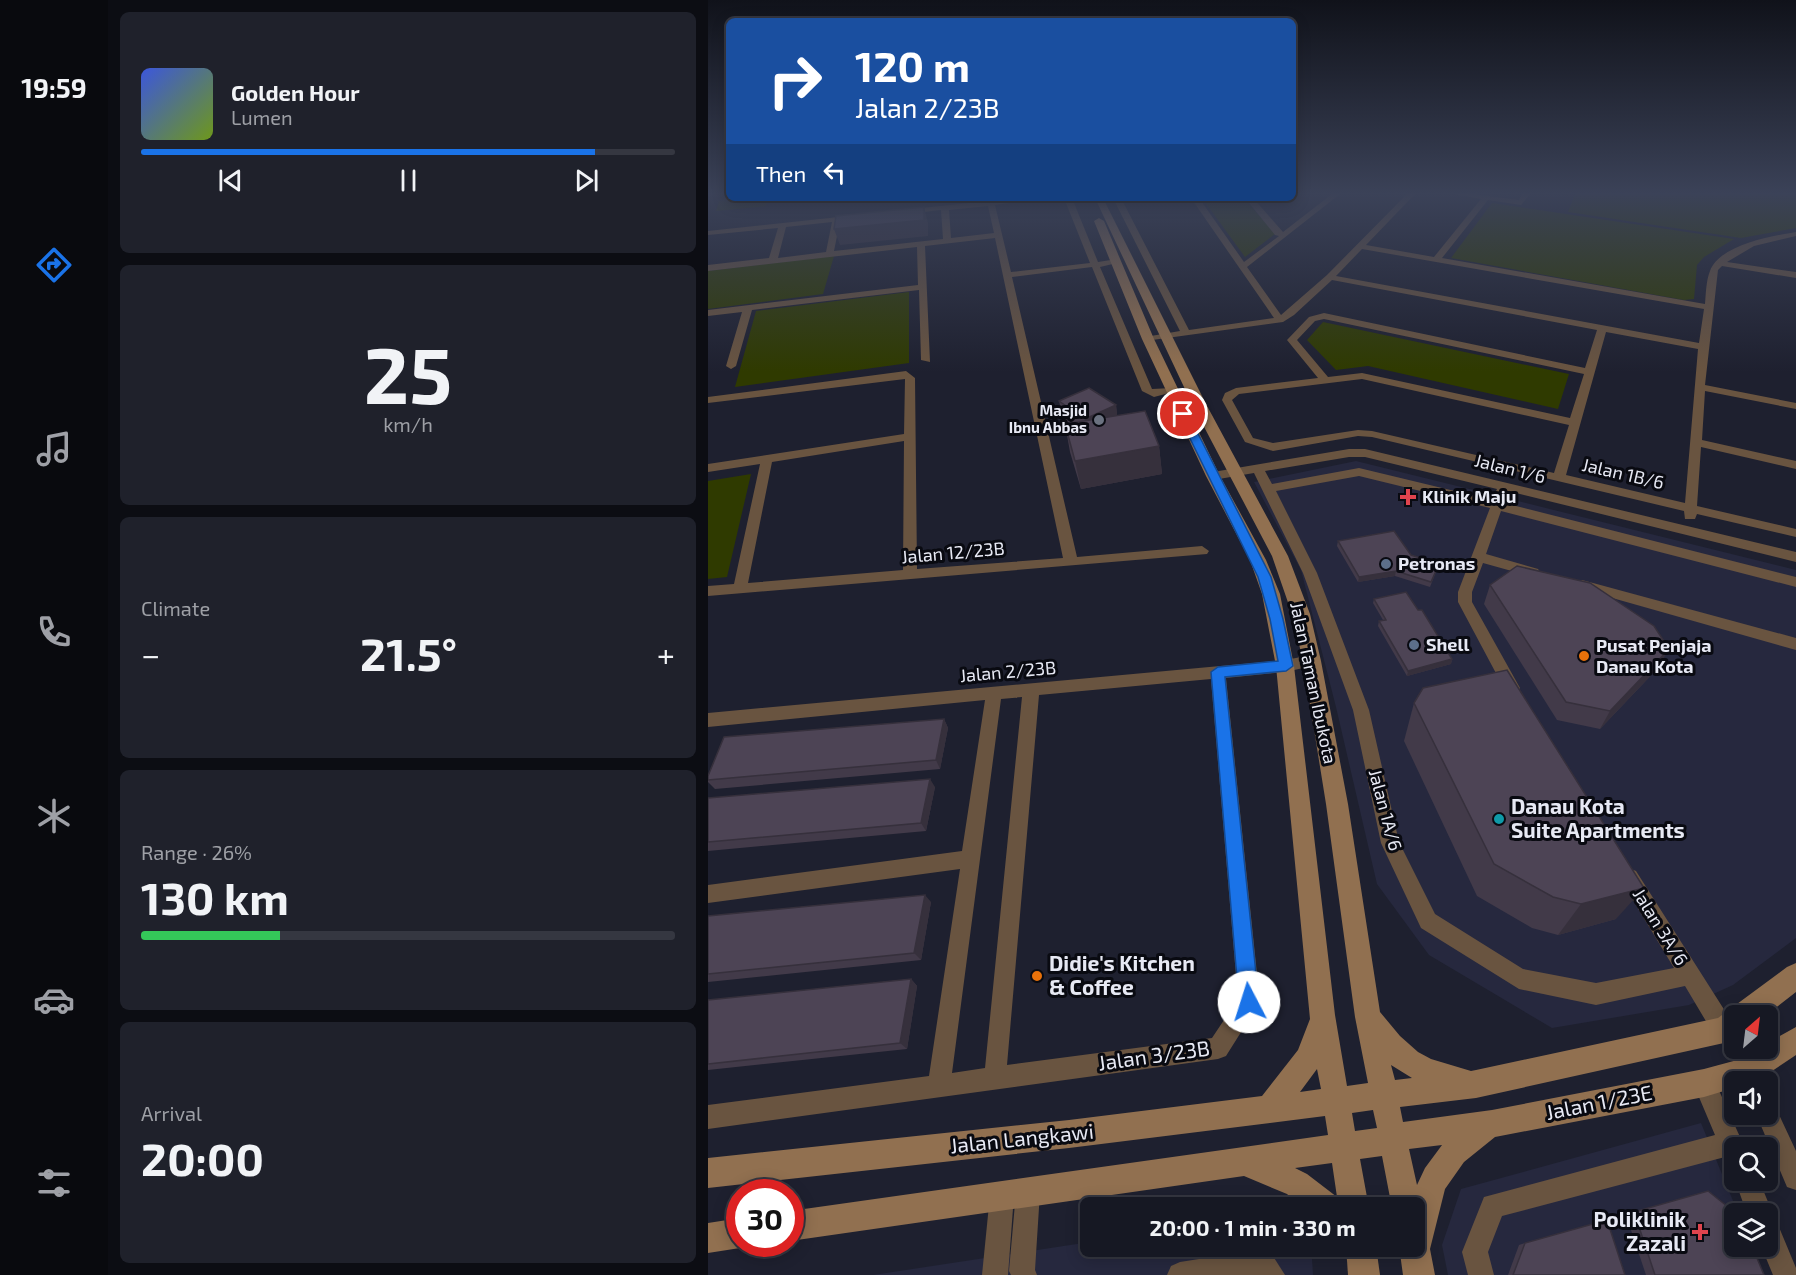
<!DOCTYPE html>
<meta charset="utf-8">
<style>
:root{--surface:#161823;--page:#1f212b;--text:#f1f3f6;--muted:#9ea0a6;--line:#353741;--accent:#1a73e8}
body{margin:0;font-family:"Exo 2",sans-serif;background:var(--page);color:var(--text);height:100vh;display:flex;flex-direction:column;font-size:22px;white-space:nowrap}
*{box-sizing:border-box;margin:0}
p{font-size:20px;color:var(--muted)}
.icon{flex:none;width:33px;height:33px;fill:none;stroke:currentColor;stroke-width:2;stroke-linecap:round;stroke-linejoin:round}
.map{position:relative;flex:1;overflow:hidden}
.side{display:flex;flex-direction:column;gap:12px;padding:12px;background:#0c0d13;width:600px}
.side>*{flex:none}
.top-card{position:absolute;left:18px;top:18px;width:570px;height:183px;border-radius:9px;box-shadow:0 3px 15px #0003,0 0 0 2px var(--line);background:#1a4fa0;color:#fff;overflow:hidden}
.needle{width:39px;rotate:28deg}
.controls{position:absolute;left:1016px;top:1005px;display:grid;gap:12px}
.controls a{display:grid;place-items:center;width:54px;height:54px;border-radius:9px;background:var(--surface);box-shadow:0 3px 15px #0003,0 0 0 2px var(--line);font-size:30px}
.speed{position:absolute;left:18px;top:1179px;display:flex;gap:12px;font-size:30px;font-weight:700;text-align:center}
.speed>*{display:grid;place-content:center;width:78px;height:78px;border-radius:50%;background:var(--surface);box-shadow:0 3px 15px #0003,0 0 0 2px var(--line);line-height:1}
.speed .limit{border:9px solid #d22;background:#fff;color:#111}
.pin{position:absolute;display:grid;place-items:center;width:51px;height:51px;color:#fff;margin:-26px;border:3px solid #fff;border-radius:50%;box-shadow:0 2px 6px #0007}
.me{position:absolute;width:66px;margin:-33px;rotate:355deg;stroke-linejoin:round;filter:drop-shadow(0 0 4px #0008)}
.turn{display:flex;align-items:center;gap:21px;height:126px;padding:0 30px;font-size:27px}
.turn .icon{width:78px;height:78px;stroke-width:2.5}
.turn b{display:block;font-size:42px;line-height:51px}
.then{display:flex;align-items:center;height:57px;padding:0 30px;background:#0003;gap:12px;font-size:22px}
.big{font-size:45px;font-weight:700;line-height:1.1}
.side .card{flex:1;display:flex;flex-direction:column;justify-content:center;gap:9px;min-width:0;padding:0 21px;border-radius:9px;background:var(--page)}
.side .dial{align-items:center;gap:0}
.dial b{font-size:78px;line-height:1}
.song{display:flex;align-items:center;gap:18px}
.cover{width:72px;height:72px;border-radius:9px;background:linear-gradient(135deg,hsl(230 70% 55%),hsl(80 70% 35%))}
.played{height:6px;border-radius:3px;background:linear-gradient(90deg,var(--accent) 85%,var(--line) 85%)}
.keys{display:flex;justify-content:space-around;direction:ltr}
.heat{display:flex;justify-content:space-between;align-items:center;font-size:33px;direction:ltr}
.charge{height:9px;border-radius:4px;background:linear-gradient(90deg,#34c759 26%,var(--line) 0)}
.trip{position:absolute;left:372px;top:1197px;width:345px;height:60px;border-radius:9px;background:var(--surface);box-shadow:0 3px 15px #0003,0 0 0 2px var(--line);font-weight:700;line-height:60px;text-align:center}
main{display:flex;flex:1;min-height:0}
.tab-bar{display:flex;flex-direction:column;width:108px;justify-content:space-around;align-items:center;background:#090a0e;color:var(--muted)}
.tab-bar .icon{width:42px;height:42px}
.tab-bar .current{color:var(--accent)}
.tab-bar b{font-size:27px;color:var(--text)}
.map>svg:first-child{display:block}
</style>
<main>
<nav class="tab-bar">
<b>19:59</b>
<svg class="icon current" aria-label="directions" viewBox="0 0 24 24"><path d="M12 3l9 9-9 9-9-9zM9 14v-3h6M13 9l2 2-2 2"/></svg>
<svg class="icon" aria-label="music" viewBox="0 0 24 24"><path d="M9 18V5l10-2v13"/><circle cx="6" cy="18" r="3"/><circle cx="16" cy="16" r="3"/></svg>
<svg class="icon" aria-label="phone" viewBox="0 0 24 24"><path d="M5 4h4l2 5-3 2q2 4 5 5l2-3 5 2v4C11 20 4 13 5 4z"/></svg>
<svg class="icon" aria-label="climate" viewBox="0 0 24 24"><path d="M12 3v18M4 7l16 10M4 17L20 7"/></svg>
<svg class="icon" aria-label="car" viewBox="0 0 24 24"><path d="M5 17H2v-5l4-1 3-4h7l3 4 3 1v5h-3M9 17h6M6 11h13"/><circle cx="7" cy="17" r="2"/><circle cx="17" cy="17" r="2"/></svg>
<svg class="icon" aria-label="filters" viewBox="0 0 24 24"><path d="M4 7h16M4 17h16"/><circle cx="9" cy="7" r="2"/><circle cx="15" cy="17" r="2"/></svg>
</nav>
<section class="side">
<div class="card">
<div class="song"><i class="cover"></i><div><b>Golden Hour</b><p>Lumen</p></div></div>
<div class="played"></div>
<div class="keys"><svg class="icon" aria-label="previous" viewBox="0 0 24 24"><path d="M18 5L8 12l10 7zM5 5v14"/></svg><svg class="icon" aria-label="pause" viewBox="0 0 24 24"><path d="M8 5v14M16 5v14"/></svg><svg class="icon" aria-label="next" viewBox="0 0 24 24"><path d="M6 5l10 7-10 7zM19 5v14"/></svg></div>
</div>
<div class="card dial"><b>25</b><p>km/h</p></div>
<div class="card"><p>Climate</p>
<div class="heat"><a>−</a><b class="big">21.5°</b><a>+</a></div>
</div>
<div class="card"><p>Range · 26%</p><b class="big">130 km</b><div class="charge"></div></div>
<div class="card"><p>Arrival</p><b class="big">20:00</b></div>
</section>
<div class="map">
<svg width="1088" height="1275" viewBox="0 0 1088 1275">
<rect width="100%" height="100%" fill="#1e202f"/>
<!-- built -->
<g fill="#26283e">
<polygon points="648,461 1088,570 1088,938 1025,985 981,1005 844,1028 721,955 669,884 628,707 593,570 546,482"/>
<polygon points="993,1123 1030,1213 1026,1214 1026,1246 1055,1275 740,1275 734,1245 753,1189"/>
<polygon points="382,1242 382,1246 591,1247 604,1259 605,1275 165,1275"/>
</g>
<!-- green -->
<g fill="#2f3a00">
<polygon points="867,194 1088,194 1088,228 1033,238 860,212"/>
<polygon points="45,198 60,198 58,206 8,211 11,201"/>
<polygon points="494,198 536,198 567,234 537,257"/>
<polygon points="784,203 1026,239 996,257 989,265 986,299 976,300 743,258"/>
<polygon points="126,256 115,294 0,309 0,271"/>
<polygon points="201,292 201,363 27,387 48,311"/>
<polygon points="615,322 861,374 850,409 660,366 628,370 599,340"/>
<polygon points="43,474 19,577 0,579 0,481"/>
</g>
<g fill="none" stroke-linecap="round" stroke-linejoin="round">
<!-- street -->
<g fill="#695440" fill-rule="evenodd">
<path d="M624 194H632L539 267 573 315 619 275 699 194H707L658 245 726 257 773 199 746 194H764L811 200 814 194H822L813 205 780 200 734 258 997 304C998 293 998 281 1002 271 1011 245 1064 236 1088 232V236L1046 246 1019 262 1088 272V278L1014 266 1010 270 997 385 1088 403V409L997 391 994 440 1088 461V469L993 447 989 506 1088 529V537L989 514 987 519H977L976 511 664 437 650 436 565 451 537 442 514 400 517 393 528 388 610 378 579 340 601 317 616 313 877 368 889 330 624 280 586 315 575 322 437 341V337L472 331 405 198H413L481 330 566 318 483 198H491L536 262 571 236 567 235 537 198H545L575 232ZM654 249 996 309 991 343 628 276ZM616 319 876 374 862 418 654 373 620 377 589 340 607 321ZM898 332 990 349 977 503 858 475ZM654 379 861 425 846 473 664 431 650 430 565 443 545 438 524 400 531 394Z"/>
<path d="M310 198H335L287 205 303 272 382 263 356 198H364L390 262 409 259 413 262 392 267 444 389 464 388 469 391 446 397 434 391 384 267 304 277 369 557 494 546 501 551 499 554 0 596V586L26 584 52 464 0 472V464L196 434 197 379 0 403V397L198 371 207 378 209 569 355 558 287 238 217 246 222 362 213 360 211 290 44 310 28 366 23 369 18 366 34 312 0 316V310L210 285 209 247 0 271V265L61 258 70 228 0 235V231L149 215V219L132 221 126 251 235 239 233 210 197 214 193 212 194 210ZM280 206 286 233 243 238 241 210ZM124 222 118 252 70 258 78 227ZM196 441 195 570 40 583 64 462Z"/>
<path d="M641 449H657L1088 552V562L800 491 796 503 1088 577V587L793 511 778 554 830 569 832 572 825 577 775 563 764 592V602L812 688 810 692 804 694 798 692 750 602V592L782 508 651 476 568 491 609 573 661 710 691 842 727 914 815 969 888 983 966 968 911 877 914 871 921 868 928 871 1024 1022 1026 1028 1024 1038 1016 1041 1008 1038 977 986 888 1005 811 989 713 928 673 843 645 710 595 573 546 473 505 480 499 476 505 472ZM641 457H657L789 489 784 500 651 468 564 484 557 471Z"/>
<polygon points="874,580 1088,638 1088,650 869,588 867,585"/>
<path d="M604 655 609 657 612 661 609 665 577 672 518 678 552 1002 518 1056 510 1059 0 1129V1105L221 1076 252 869 0 903V885L254 851 277 700 0 727V713L577 660ZM503 679 530 999 504 1038 299 1065 331 695ZM314 697 277 1068 244 1073 293 699Z"/>
<polygon points="996,1072 1004,1075 1037,1148 1026,1148 1026,1162 1017,1157 794,1216 780,1252 786,1275 760,1275 754,1252 776,1197 1007,1135 985,1083 988,1075"/>
<polygon points="1059,1102 1067,1106 1088,1151 1088,1190 1079,1187 1048,1114 1059,1114"/>
<polygon points="320,1180 329,1183 332,1192 327,1270 329,1275 303,1275 301,1271 308,1192 311,1183"/>
<polygon points="1027,1180 1051,1180 1065,1214 1063,1218 1068,1220 1088,1268 1088,1275 1065,1275 1053,1246 1059,1246 1059,1214 1039,1214"/>
<polygon points="294,1183 303,1186 306,1195 300,1275 274,1275 282,1195 285,1186"/>
<polygon points="554,1249 563,1253 577,1275 459,1275 463,1266 472,1262"/>
</g>
<!-- secondary -->
<g fill="#917050" fill-rule="evenodd">
<path d="M387 198H395L498 404 580 556 602 614 613 661 640 804 672 1012 692 1036 710 1052 723 1059 763 1071 768 1070 1010 1018 1079 967 1088 963V992L1057 1016H1026V1039L1016 1043 768 1098 692 1107 695 1122 784 1110 996 1069 1033 1059 1050 1048H1059V1043L1088 1027V1055L1049 1081 1026 1082V1088L996 1097 787 1137 756 1162 737 1189 722 1249 727 1275H695L691 1246H706V1208H684L674 1156 652 1159 661 1208H595L579 1194 536 1176 82 1241V1211L620 1135 617 1116 361 1148 0 1188V1158L361 1120 554 1096 590 1050 602 1019 568 666 554 594 542 560 498 476 434 339 386 221 391 218 396 221 446 339 512 476 558 560 572 594 586 666 627 1015 639 1086 660 1083 647 1017 618 804 595 661 584 614 564 556 484 404ZM683 1065 704 1078 687 1080ZM609 1069 613 1089 592 1092ZM665 1110 669 1128 647 1131 644 1113ZM734 1145 717 1168 709 1185 701 1149ZM624 1163 629 1197 599 1174 587 1168Z"/>
<polygon points="32,1218 32,1244 43,1244 32,1248 0,1253 0,1223"/>
<polygon points="638,1246 668,1246 672,1275 640,1275"/>
</g>
</g>
<!-- wall -->
<g fill="#423a49">
<polygon points="351,401 408,405 409,416 451,446 454,474 373,489 362,452 357,424 361,424 355,419"/>
<polygon points="630,541 703,555 731,564 729,569 722,587 687,576 650,582 629,546"/>
<polygon points="782,585 950,668 892,729 849,720 776,604"/>
<polygon points="666,599 744,659 743,664 699,676 670,626 671,621 675,620 665,603"/>
<polygon points="706,703 908,919 850,935 824,928 769,896 696,741"/>
<polygon points="236,719 240,728 232,769 7,789 0,782 0,776"/>
<polygon points="227,787 218,831 0,851 0,798"/>
<polygon points="223,902 213,960 0,982 0,916"/>
<polygon points="203,979 209,986 199,1049 0,1070 0,1000"/>
<polygon points="926,1212 1056,1275 938,1275 918,1215"/>
<polygon points="817,1243 917,1275 800,1275 811,1245"/>
</g>
<!-- shaded-wall -->
<g fill="#36303c">
<polygon points="0,194 11,194 0,196"/>
<polygon points="216,207 220,223 220,236 132,245 126,229"/>
<polygon points="408,405 410,423 381,437 377,419"/>
<polygon points="451,446 454,474 373,489 367,461"/>
<polygon points="688,571 687,576 650,582 651,577"/>
<polygon points="961,649 950,668 892,729 902,711"/>
<polygon points="744,659 743,664 699,676 700,671"/>
<polygon points="236,719 240,728 232,769 228,760"/>
<polygon points="222,779 227,787 218,831 213,823"/>
<polygon points="936,888 908,919 850,935 873,904"/>
<polygon points="217,895 223,902 213,960 206,953"/>
<polygon points="203,979 209,986 199,1049 192,1043"/>
</g>
<!-- building -->
<g fill="#4d4455" stroke="#36303c" stroke-width="1.5">
<polygon points="216,207 216,220 126,229 128,216"/>
<polygon points="381,388 408,405 377,419 351,401"/>
<polygon points="437,411 451,446 367,461 357,424"/>
<polygon points="686,531 703,555 731,564 723,582 688,571 651,577 630,541"/>
<polygon points="809,566 882,583 946,626 961,649 902,711 858,702 782,585"/>
<polygon points="698,592 710,610 714,610 744,659 700,671 671,621 678,620 666,599"/>
<polygon points="799,670 936,888 873,904 845,897 786,864 706,703 715,688"/>
<polygon points="236,719 228,760 0,780 0,776 16,737"/>
<polygon points="222,779 213,823 0,842 0,798"/>
<polygon points="217,895 206,953 0,974 0,916"/>
<polygon points="203,979 192,1043 0,1064 0,1000"/>
<polygon points="1000,1191 1029,1214 1026,1214 1026,1246 1044,1246 1056,1275 947,1275 926,1212"/>
<polygon points="899,1220 917,1275 805,1275 817,1243"/>
</g>
<!-- sky -->
<linearGradient id="sky" x2="0" y2="1"><stop stop-color="#10121a"/><stop offset="0.52" stop-color="#3b4258"/><stop offset="1" stop-color="#3b4258" stop-opacity="0"/></linearGradient>
<rect width="1088" height="372" fill="url(#sky)"/>
<!-- route -->
<polygon fill="#1a73e8" stroke="#114b97" stroke-width="1.5" points="475,411 480,414 563,577 575,619 585,666 578,671 517,677 551,1002 548,1009 541,1012 534,1009 531,1002 503,672 510,667 570,661 562,619 550,577 470,414"/>
<!-- markers -->
<circle fill="#6b7280" stroke="#090a11" stroke-width="2" cx="391" cy="420" r="6"/>
<g fill="#e0444e" stroke="#090a11" stroke-width="2">
<path d="M697 488h6v6h6v6h-6v6h-6v-6h-6v-6h6z"/>
<path d="M989 1223h6v6h6v6h-6v6h-6v-6h-6v-6h6z"/>
</g>
<g fill="#5c6f8a" stroke="#090a11" stroke-width="2">
<circle cx="678" cy="564" r="6"/>
<circle cx="706" cy="645" r="6"/>
</g>
<g fill="#e8710a" stroke="#090a11" stroke-width="2">
<circle cx="876" cy="656" r="6"/>
<circle cx="329" cy="976" r="6"/>
</g>
<circle fill="#0f9aa8" stroke="#090a11" stroke-width="2" cx="791" cy="819" r="6"/>
<g text-anchor="middle" stroke-width="6" stroke-linejoin="round" paint-order="stroke">
<!-- far-poi labels -->
<g font-size="15" font-weight="bold" fill="#e7e9f4" stroke="#090a11" text-anchor="end">
<text x="379" y="416">Masjid<tspan x="379" dy="17">Ibnu Abbas</tspan></text>
</g>
<!-- street labels -->
<g font-size="18" fill="#e7e9f4" stroke="#090a11">
<text transform="translate(802 469) rotate(14)" y="6">Jalan 1/6</text>
<text transform="translate(915 474) rotate(13)" y="6">Jalan 1B/6</text>
<text transform="translate(245 553) rotate(-5)" y="6">Jalan 12/23B</text>
<text transform="translate(300 672) rotate(-5)" y="6">Jalan 2/23B</text>
<text transform="translate(605 683) rotate(78)" y="6">Jalan Taman Ibukota</text>
<text transform="translate(677 810) rotate(75)" y="6">Jalan 1A/6</text>
<text transform="translate(952 927) rotate(58)" y="6">Jalan 3A/6</text>
</g>
<!-- poi labels -->
<g font-size="18" font-weight="bold" fill="#e7e9f4" stroke="#090a11" text-anchor="start">
<text x="714" y="503">Klinik Maju</text>
<text x="690" y="570">Petronas</text>
<text x="718" y="651">Shell</text>
<text x="888" y="652">Pusat Penjaja<tspan x="888" dy="21">Danau Kota</tspan></text>
</g>
<!-- near-poi labels -->
<g font-size="21" font-weight="bold" fill="#e7e9f4" stroke="#090a11" text-anchor="start">
<text x="803" y="814">Danau Kota<tspan x="803" dy="24">Suite Apartments</tspan></text>
<text x="341" y="971">Didie's Kitchen<tspan x="341" dy="24">&amp; Coffee</tspan></text>
<text x="978" y="1227" text-anchor="end">Poliklinik<tspan x="978" dy="24">Zazali</tspan></text>
</g>
<!-- near-street labels -->
<g font-size="21" fill="#e7e9f4" stroke="#090a11">
<text transform="translate(446 1056) rotate(-8)" y="7">Jalan 3/23B</text>
<text transform="translate(891 1103) rotate(-11)" y="7">Jalan 1/23E</text>
<text transform="translate(314 1139) rotate(-6)" y="7">Jalan Langkawi</text>
</g>
</g>
</svg>
<div class="controls">
<a><svg class="needle" viewBox="-14 -14 28 28"><path d="M0-13l5 13h-10z" fill="#e53935"/><path d="M0 13l5-13h-10z" fill="#9ea0a6"/></svg></a>
<a><svg class="icon" aria-label="sound" viewBox="0 0 24 24"><path d="M4 9h4l5-4v14l-5-4H4zM17 9q2 3 0 6"/></svg></a>
<a><svg class="icon" aria-label="search" viewBox="0 0 24 24"><circle cx="10" cy="10" r="6"/><path d="M15 15l6 6"/></svg></a>
<a><svg class="icon" aria-label="layers" viewBox="0 0 24 24"><path d="M12 4l9 5-9 5-9-5zM3 14l9 5 9-5"/></svg></a>
</div>
<div class="speed"><div class="limit">30</div></div>
<div class="pin" style="left:475px;top:414px;background:#d93025"><svg class="icon" aria-label="arrive" viewBox="0 0 24 24"><path d="M6 21V4h12l-3 4 3 4H6"/></svg></div>
<svg class="me" style="left:541px;top:1002px" viewBox="-20 -20 40 40"><circle r="19" fill="#fff"/><path d="M0-13L10 11 0 6-10 11z" fill="#1a73e8"/></svg>
<div class="trip">20:00 · 1 min · 330 m</div>
<div class="top-card">
<div class="turn"><svg class="icon" aria-label="right" viewBox="0 0 24 24"><path d="M7 20v-9h11M14 6l5 5-5 5"/></svg><div><b>120 m</b>Jalan 2/23B</div></div>
<div class="then">Then<svg class="icon" aria-label="left" viewBox="0 0 24 24"><path d="M17 20v-9H6M10 6l-5 5 5 5"/></svg></div>
</div>
</div>
</main>
